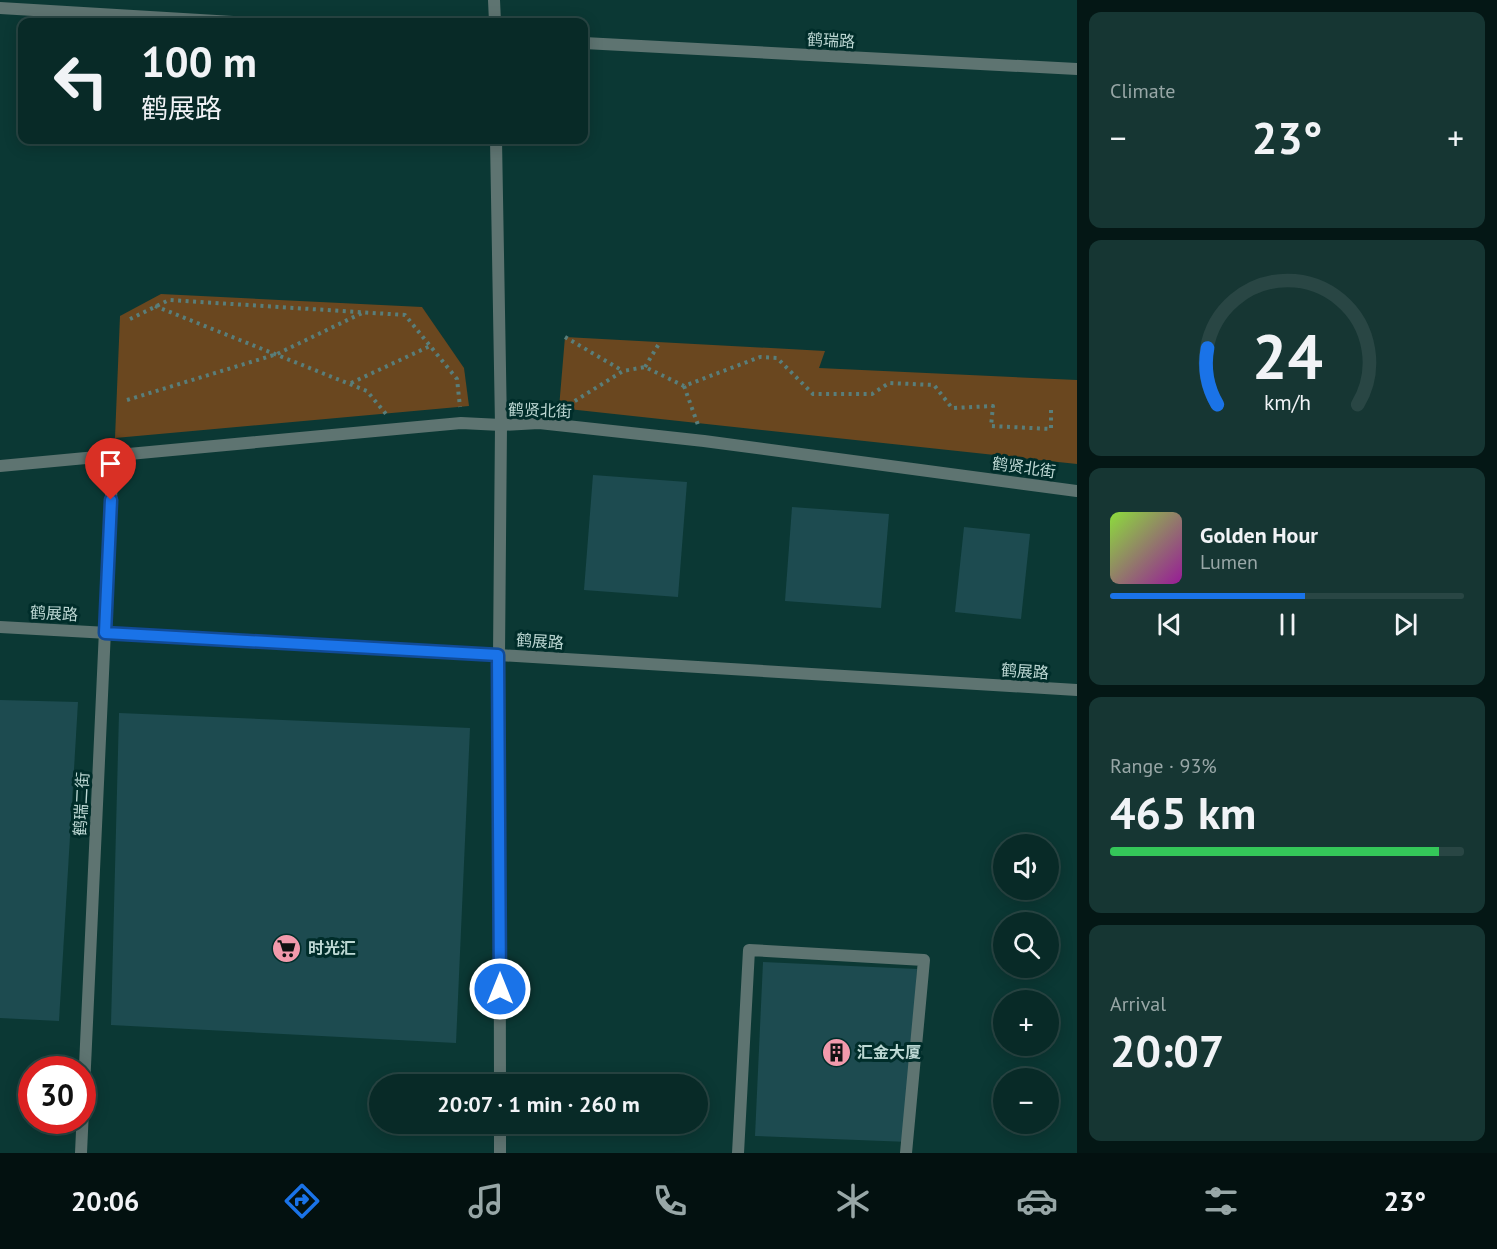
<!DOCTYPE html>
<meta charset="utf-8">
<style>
:root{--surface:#082a27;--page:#163633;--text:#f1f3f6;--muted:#98a7a7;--line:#294644;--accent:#1a73e8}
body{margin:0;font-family:"PT Sans","Noto Sans SC",sans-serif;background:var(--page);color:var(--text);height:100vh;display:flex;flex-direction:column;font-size:22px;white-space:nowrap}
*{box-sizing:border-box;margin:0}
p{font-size:20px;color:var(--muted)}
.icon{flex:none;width:33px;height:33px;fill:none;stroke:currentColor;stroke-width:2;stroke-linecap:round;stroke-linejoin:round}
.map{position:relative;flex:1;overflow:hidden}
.drawer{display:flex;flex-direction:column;gap:12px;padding:12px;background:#041715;width:420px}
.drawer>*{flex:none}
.hud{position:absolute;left:18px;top:18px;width:570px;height:126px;border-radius:12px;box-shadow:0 3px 15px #0003,0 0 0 2px var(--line);background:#082a27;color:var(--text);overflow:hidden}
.controls{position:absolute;left:993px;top:834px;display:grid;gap:12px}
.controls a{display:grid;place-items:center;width:66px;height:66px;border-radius:50%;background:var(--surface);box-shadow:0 3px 15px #0003,0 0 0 2px var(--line);font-size:30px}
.speed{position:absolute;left:18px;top:1056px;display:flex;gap:12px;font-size:30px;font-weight:700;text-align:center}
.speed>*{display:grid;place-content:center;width:78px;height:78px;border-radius:50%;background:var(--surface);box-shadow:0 3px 15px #0003,0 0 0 2px var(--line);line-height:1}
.speed .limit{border:9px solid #d22;background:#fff;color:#111}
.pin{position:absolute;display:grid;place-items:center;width:51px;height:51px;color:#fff;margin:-62px -26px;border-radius:50% 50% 50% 0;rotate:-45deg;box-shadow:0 0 6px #0007}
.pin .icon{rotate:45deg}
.me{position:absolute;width:66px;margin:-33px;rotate:0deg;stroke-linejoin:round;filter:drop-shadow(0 0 4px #0008)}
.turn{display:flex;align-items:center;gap:21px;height:126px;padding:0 24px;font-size:27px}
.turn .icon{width:78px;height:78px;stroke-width:2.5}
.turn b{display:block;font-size:42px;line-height:51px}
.big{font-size:45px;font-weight:700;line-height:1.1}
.drawer .card{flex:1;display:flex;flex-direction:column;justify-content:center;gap:9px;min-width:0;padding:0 21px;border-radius:12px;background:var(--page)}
.drawer .dial{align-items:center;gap:0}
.dial svg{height:156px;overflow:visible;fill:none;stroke:var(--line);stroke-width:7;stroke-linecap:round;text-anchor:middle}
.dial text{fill:var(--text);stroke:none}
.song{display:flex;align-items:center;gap:18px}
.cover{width:72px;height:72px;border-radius:9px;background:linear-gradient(135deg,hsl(90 70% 55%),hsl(300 70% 35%))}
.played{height:6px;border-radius:3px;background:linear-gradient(90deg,var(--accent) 55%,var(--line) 55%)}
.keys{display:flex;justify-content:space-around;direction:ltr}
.heat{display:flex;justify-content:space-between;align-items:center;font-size:33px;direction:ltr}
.charge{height:9px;border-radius:4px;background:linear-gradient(90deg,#34c759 93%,var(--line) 0)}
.trip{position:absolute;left:369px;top:1074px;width:339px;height:60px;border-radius:30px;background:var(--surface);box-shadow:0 3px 15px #0003,0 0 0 2px var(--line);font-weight:700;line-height:60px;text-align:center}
.dock{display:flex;height:96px;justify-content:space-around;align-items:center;background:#031110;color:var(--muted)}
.dock .icon{width:42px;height:42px}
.dock .current{color:var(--accent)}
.dock b{font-size:27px;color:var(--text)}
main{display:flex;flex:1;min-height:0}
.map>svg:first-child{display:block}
</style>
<main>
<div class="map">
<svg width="1077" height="1153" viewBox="0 0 1077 1153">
<rect width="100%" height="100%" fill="#0b3834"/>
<!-- green -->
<g fill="#6a471f">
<polygon points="161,294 422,307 464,368 469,406 115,438 120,316"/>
<polygon points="565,337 825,351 819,368 1077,380 1077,464 559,408"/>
</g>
<!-- building -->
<g fill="#1d4b50">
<polygon points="593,475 687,482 678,597 584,590"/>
<polygon points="792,507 889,514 881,608 785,601"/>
<polygon points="964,527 1030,534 1021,619 955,612"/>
<polygon points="0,700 78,702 59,1021 0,1018"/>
<polygon points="119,713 470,728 456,1043 111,1025"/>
<polygon points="763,962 917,969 909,1142 755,1136"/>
</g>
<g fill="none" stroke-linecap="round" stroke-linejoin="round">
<!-- path -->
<g stroke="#597e7a" stroke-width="4" stroke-dasharray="3 4.5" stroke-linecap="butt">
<polyline points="155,306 367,391 386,414"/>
<polyline points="130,319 169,300 405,315 457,379 460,407"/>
<polyline points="565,337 623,371"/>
<polyline points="645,367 660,342"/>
<polyline points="351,383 430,346"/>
<polyline points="684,386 698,425"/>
<polyline points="127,400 277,354 362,313"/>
<polyline points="562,409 623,371 645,367 684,386 760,357 777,358 813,394 872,394 889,383 934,385 952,408 993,406 991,426 1051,429 1051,407"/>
</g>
<!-- lane -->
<g stroke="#5e7471" stroke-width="12">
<polyline points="81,1153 113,456"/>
<polyline points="738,1153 749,950 924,960 906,1153"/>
</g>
<!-- street -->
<g stroke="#5e7471" stroke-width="12">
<polyline points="494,0 495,22"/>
<polyline points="0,8 233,22"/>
<polyline points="584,43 1077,69"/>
<polyline points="496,140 501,425 499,655 500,1084"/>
<polyline points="0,466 461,423 501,425 539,423 704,441 1077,491"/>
<polyline points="0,627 499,655 1077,690"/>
<polyline points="500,1124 500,1153"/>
</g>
</g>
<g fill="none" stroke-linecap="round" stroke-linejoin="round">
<defs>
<polyline id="route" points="111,500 105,633 498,655 500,989"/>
</defs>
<!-- route casing -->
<use href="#route" stroke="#114b97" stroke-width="15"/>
<!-- route -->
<use href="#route" stroke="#1a73e8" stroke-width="10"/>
</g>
<!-- icons -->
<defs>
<symbol id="supermarket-disc" viewBox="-11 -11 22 22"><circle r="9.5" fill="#f29aac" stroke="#002d2a"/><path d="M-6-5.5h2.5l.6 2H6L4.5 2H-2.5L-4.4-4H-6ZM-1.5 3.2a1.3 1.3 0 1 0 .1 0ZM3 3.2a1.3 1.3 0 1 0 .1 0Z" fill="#111"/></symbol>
<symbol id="building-disc" viewBox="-11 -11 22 22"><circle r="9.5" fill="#f29aac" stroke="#002d2a"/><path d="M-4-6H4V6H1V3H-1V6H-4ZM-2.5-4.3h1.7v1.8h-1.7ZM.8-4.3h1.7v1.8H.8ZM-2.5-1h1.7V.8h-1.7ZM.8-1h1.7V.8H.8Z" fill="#111"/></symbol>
</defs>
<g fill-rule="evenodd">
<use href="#supermarket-disc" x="270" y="932" width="33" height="33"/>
<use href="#building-disc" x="820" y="1036" width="33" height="33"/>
</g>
<g text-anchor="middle" stroke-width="6" stroke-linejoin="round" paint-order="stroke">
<!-- street labels -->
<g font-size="16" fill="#bdd8d4" stroke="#002d2a">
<text transform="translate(831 40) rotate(3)" y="6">鹤瑞路</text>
<text transform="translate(540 410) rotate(2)" y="6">鹤贤北街</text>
<text transform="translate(1024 467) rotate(8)" y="6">鹤贤北街</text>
<text transform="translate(54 613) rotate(3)" y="6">鹤展路</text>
<text transform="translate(540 641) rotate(4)" y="6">鹤展路</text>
<text transform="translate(1025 671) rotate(4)" y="6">鹤展路</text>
<text transform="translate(81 804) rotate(-87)" y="6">鹤瑞二街</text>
</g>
<!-- poi labels -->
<g font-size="16" font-weight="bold" fill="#bdd8d4" stroke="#002d2a" text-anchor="start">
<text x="308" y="954">时光汇</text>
<text x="857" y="1058">汇金大厦</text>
</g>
</g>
</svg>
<div class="controls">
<a><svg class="icon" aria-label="sound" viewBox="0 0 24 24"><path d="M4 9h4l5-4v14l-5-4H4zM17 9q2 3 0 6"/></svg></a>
<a><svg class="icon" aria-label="search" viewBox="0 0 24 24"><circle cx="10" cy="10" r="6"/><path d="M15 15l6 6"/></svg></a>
<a>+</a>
<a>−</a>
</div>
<div class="speed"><div class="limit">30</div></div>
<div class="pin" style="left:111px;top:500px;background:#d93025"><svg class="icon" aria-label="arrive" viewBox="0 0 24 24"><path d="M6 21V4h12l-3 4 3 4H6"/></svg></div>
<svg class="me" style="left:500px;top:989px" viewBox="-20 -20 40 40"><circle r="17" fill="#1a73e8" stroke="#fff" stroke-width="3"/><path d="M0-11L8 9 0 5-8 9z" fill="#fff"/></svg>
<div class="trip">20:07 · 1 min · 260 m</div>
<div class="hud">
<div class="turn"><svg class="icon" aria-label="left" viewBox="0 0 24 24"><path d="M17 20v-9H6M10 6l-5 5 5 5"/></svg><div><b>100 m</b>鹤展路</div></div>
</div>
</div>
<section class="drawer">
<div class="card"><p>Climate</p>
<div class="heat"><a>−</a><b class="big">23°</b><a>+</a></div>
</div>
<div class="card dial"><svg viewBox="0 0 100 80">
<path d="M14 69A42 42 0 1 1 86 69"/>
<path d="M14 69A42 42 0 0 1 9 40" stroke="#1a73e8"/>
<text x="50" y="56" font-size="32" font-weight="700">24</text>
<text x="50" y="72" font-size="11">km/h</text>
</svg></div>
<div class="card">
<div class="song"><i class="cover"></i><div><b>Golden Hour</b><p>Lumen</p></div></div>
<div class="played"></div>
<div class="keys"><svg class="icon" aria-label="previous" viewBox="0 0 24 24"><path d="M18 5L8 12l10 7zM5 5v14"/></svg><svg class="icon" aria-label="pause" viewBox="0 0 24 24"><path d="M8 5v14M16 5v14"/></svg><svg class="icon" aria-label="next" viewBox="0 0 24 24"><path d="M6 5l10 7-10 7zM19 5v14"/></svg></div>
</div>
<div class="card"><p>Range · 93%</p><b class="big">465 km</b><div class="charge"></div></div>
<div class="card"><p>Arrival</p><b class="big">20:07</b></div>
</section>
</main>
<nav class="dock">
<b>20:06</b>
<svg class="icon current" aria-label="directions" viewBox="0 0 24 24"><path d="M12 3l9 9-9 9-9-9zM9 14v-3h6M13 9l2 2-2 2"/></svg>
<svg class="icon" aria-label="music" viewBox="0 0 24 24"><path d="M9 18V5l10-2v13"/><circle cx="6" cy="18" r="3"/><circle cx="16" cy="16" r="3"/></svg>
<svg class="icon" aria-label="phone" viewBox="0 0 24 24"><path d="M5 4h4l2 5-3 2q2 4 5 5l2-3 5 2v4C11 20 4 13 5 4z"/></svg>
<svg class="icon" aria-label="climate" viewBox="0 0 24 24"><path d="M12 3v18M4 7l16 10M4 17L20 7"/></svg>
<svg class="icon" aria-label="car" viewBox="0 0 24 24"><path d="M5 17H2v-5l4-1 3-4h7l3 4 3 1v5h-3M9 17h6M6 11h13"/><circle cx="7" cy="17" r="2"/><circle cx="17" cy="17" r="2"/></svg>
<svg class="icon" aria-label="filters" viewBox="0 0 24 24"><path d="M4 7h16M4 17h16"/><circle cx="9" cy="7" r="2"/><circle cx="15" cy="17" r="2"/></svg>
<b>23°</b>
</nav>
